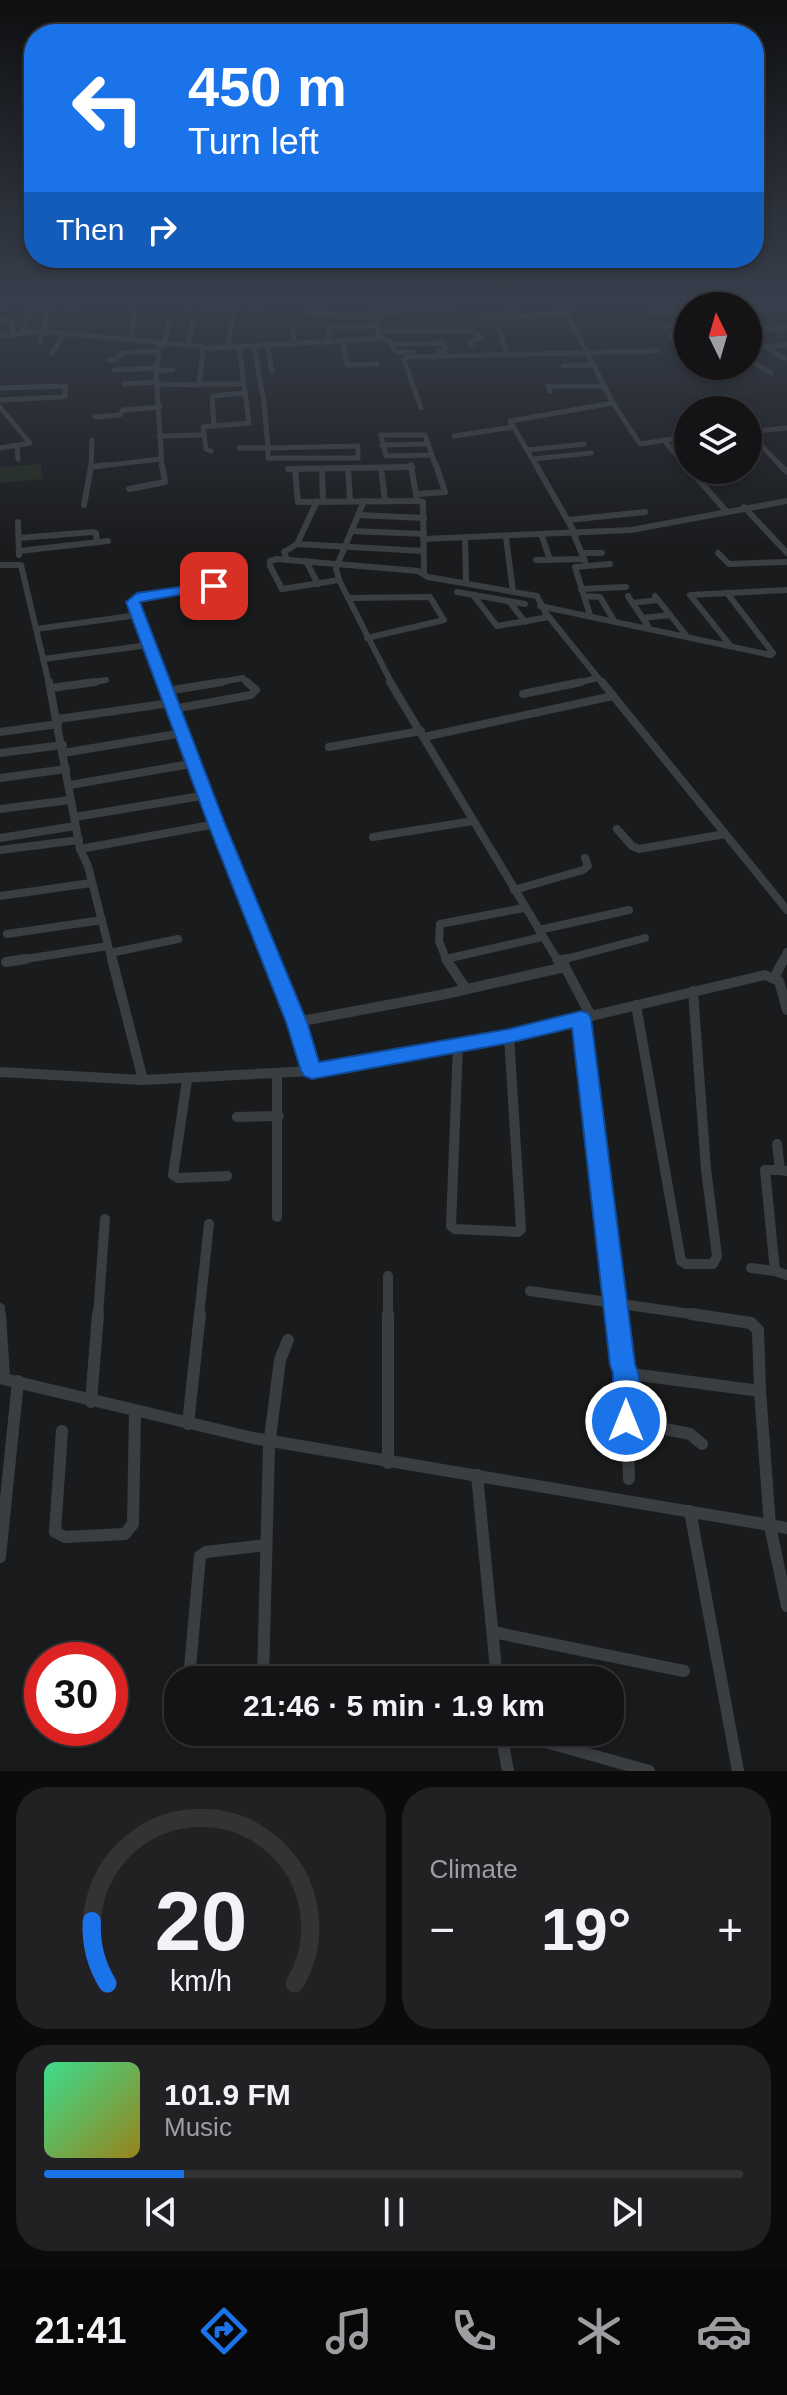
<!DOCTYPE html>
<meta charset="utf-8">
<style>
:root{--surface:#141416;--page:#212123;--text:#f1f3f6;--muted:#9d9ea1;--line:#333335;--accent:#1a73e8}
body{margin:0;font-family:Helvetica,sans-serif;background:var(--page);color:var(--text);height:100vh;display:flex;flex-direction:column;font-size:30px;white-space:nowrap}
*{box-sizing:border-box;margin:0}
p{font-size:26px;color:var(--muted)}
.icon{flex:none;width:44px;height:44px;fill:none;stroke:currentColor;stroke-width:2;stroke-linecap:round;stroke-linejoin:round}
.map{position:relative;height:1771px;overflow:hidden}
.sheet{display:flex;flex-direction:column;gap:16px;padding:16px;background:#0b0b0c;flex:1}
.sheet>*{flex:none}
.top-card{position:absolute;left:24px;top:24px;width:740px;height:244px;border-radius:32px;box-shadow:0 4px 12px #0003,0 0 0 2px var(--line);background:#1a73e8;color:#fff;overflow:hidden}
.needle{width:52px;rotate:355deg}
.fabs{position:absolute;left:674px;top:292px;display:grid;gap:16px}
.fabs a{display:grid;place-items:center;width:88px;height:88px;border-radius:50%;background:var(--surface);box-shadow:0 4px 12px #0003,0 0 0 2px var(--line);font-size:40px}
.speed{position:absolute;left:24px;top:1642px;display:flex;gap:16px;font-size:40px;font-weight:700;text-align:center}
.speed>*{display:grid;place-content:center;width:104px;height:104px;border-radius:50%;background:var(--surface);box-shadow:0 4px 12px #0003,0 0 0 2px var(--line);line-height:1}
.speed .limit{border:12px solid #d22;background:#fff;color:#111}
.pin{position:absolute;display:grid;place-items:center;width:68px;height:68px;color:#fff;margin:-34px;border-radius:16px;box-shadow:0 4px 12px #0006}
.me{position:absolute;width:88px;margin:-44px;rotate:0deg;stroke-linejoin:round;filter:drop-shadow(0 0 6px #0008)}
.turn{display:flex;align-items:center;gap:28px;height:168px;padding:0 32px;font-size:36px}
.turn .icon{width:104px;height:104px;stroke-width:2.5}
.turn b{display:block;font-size:56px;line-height:68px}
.then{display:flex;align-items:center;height:76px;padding:0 32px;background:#0003;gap:16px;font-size:30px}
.big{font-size:60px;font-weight:600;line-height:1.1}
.sheet .card{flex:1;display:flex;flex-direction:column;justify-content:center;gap:12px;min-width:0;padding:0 28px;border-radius:32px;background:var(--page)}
.sheet .dial{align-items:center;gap:0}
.dial svg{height:208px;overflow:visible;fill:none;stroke:var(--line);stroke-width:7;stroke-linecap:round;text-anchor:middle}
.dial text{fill:var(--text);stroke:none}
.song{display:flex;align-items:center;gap:24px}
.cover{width:96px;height:96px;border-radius:12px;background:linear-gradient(135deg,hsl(150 70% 55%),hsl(50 70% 35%))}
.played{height:8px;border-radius:4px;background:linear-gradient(90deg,var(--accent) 20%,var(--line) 20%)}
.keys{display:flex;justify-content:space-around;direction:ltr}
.heat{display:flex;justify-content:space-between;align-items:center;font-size:44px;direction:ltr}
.sheet .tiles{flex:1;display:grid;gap:16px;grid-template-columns:1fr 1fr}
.card:last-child{grid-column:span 2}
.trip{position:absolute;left:164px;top:1666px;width:460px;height:80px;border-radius:32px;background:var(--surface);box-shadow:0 4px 12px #0003,0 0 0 2px var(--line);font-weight:600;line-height:80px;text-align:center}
.tab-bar{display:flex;height:128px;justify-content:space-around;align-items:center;background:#080809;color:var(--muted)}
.tab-bar .icon{width:56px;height:56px}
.tab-bar .on{color:var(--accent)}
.tab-bar b{font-size:36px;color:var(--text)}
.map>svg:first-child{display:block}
</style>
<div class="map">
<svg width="787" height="1771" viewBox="0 0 787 1771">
<rect width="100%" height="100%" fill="#1a1b1d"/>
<!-- green -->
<polygon fill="#232b22" points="41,464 43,479 0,483 0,467"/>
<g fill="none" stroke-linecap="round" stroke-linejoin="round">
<!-- minor-far4 -->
<g stroke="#3b3e41" stroke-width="5">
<polyline points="32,298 44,298"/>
<polyline points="314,298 377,300"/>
<polyline points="507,298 516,316"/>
<polyline points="210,300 232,301 234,298"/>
<polyline points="72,303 75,298"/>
<polyline points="649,303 717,301"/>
<polyline points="0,308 4,298"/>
<polyline points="187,310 188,298"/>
<polyline points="748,310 787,308"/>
<polyline points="210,311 232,310 237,298"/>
<polyline points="255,313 259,298"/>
<polyline points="307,313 379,318"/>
<polyline points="653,313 688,311"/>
<polyline points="378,314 452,305"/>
<polyline points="481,317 567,314"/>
<polyline points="0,319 13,320 13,334"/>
<polyline points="666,326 688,325"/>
<polyline points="293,330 294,345"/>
<polyline points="499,330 507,355"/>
<polyline points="748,330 787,328"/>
<polyline points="379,331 473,331 481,338 470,342 471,346"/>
<polyline points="23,332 32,308 49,307 40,343"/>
<polyline points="670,335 687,354"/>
<polyline points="670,335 688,334"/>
<polyline points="0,336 43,331 214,348 372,339 378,337 377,298"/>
<polyline points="378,337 391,342 396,352 413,352"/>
<polyline points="131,340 134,312"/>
<polyline points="748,340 760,354 748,359 771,373"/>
<polyline points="343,342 347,365 377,364"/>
<polyline points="328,343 330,326 379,326"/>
<polyline points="676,343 688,342"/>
<polyline points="160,344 156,371 162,467"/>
<polyline points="397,344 444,343 446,351 439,351"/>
<polyline points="164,345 169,320"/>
<polyline points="188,347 194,318"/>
<polyline points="254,347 264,402 268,448"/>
<polyline points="268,347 272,372"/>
<polyline points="753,347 787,345"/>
<polyline points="767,347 784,359"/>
<polyline points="203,348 199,384 243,384"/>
<polyline points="228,348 233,314"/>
<polyline points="52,354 65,333"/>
<polyline points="108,360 117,359 121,353 158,351"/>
<polyline points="563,366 592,365"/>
<polyline points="114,370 157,368"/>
<polyline points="156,371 173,370"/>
<polyline points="124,384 157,382"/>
<polyline points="157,384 201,385"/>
<polyline points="0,388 66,386 65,396 61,397 0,400"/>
<polyline points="550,391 548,386 605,386"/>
<polyline points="613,403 640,444 672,439"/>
<polyline points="0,407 30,443 0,448"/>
<polyline points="421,408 404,360 407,357 657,351"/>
<polyline points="95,417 120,415 123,410 160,407"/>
<polyline points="214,426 212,396 245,393"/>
<polyline points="748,432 787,428"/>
<polygon points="381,435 425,435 432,455 386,456"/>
<polyline points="159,436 203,435"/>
<polyline points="454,436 513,427"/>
<polyline points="757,441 782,467"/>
<polyline points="666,443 687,467"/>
<polyline points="382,445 428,444"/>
<polyline points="17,446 18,459"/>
<polygon points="358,446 358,458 268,458 268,448"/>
<polyline points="239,448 268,448"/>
<polyline points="527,450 584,444"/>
<polyline points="211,451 206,449 203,427 249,423 239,348"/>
<polyline points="432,455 436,467"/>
<polyline points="533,459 591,453"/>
<polyline points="91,467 92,440"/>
<polyline points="91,467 161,459"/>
<polyline points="395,467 412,467"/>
<polyline points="537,467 510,421 613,403 559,298"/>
</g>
<!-- minor-far3 -->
<g stroke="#3b3e41" stroke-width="6">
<polyline points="411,465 417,501 423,502 424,573"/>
<polyline points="536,465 576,535"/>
<polyline points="686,465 688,468"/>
<polyline points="780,465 787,472"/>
<polyline points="348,468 350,501"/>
<polyline points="381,468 385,501"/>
<polyline points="288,469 412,467"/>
<polyline points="295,469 298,502 417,501"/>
<polyline points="322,469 323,501"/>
<polyline points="690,470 727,512"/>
<polyline points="129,489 165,482 162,465"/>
<polyline points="417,494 445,492 436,465"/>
<polyline points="317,501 297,544 424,551"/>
<polyline points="364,501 336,568 339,580 392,684"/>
<polyline points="84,505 91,467 106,465"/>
<polyline points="744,507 787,553"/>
<polyline points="358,515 424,518"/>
<polyline points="568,520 645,512"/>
<polyline points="18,522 19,555"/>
<polyline points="351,531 424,534"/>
<polyline points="574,535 585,561"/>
<polyline points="542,536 550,560"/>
<polyline points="506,537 513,592"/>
<polyline points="19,538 93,532 96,533 97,542"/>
<polyline points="465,538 466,583"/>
<polyline points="423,539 631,530 787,501"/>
<polyline points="19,551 108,541"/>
<polyline points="582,553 602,553"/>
<polyline points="718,553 729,564 787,562"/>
<polyline points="287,560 284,552 297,544"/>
<polyline points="536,560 584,559"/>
<polyline points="306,561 318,584"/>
<polyline points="0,565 21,565 49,684"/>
<polyline points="270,566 270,561 277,559 418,571 428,577 537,596 545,612 603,684"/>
<polyline points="270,566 282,589 339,580"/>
<polyline points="581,589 626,587"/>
<polyline points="457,592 525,604"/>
<polyline points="727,593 773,653 771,655"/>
<polyline points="473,595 497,626 549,617"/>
<polyline points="584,596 600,597 613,619"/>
<polyline points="628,596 648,626"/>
<polyline points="655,596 686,635"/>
<polyline points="348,598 430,597 444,620 367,638"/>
<polyline points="509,601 525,622"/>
<polyline points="632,603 658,600"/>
<polyline points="540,606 771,655"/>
<polyline points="590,615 575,567 610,564"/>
<polyline points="643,618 670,615"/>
<polyline points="36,629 138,615"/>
<polyline points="730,645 690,595 787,590"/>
<polyline points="43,659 149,645"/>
<polyline points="81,684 106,680"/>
<polyline points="164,684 133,600 214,586 218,587 227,605"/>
<polyline points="210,684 243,678 249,684"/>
<polyline points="572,684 598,678"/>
</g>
<!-- minor-far2 -->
<g stroke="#3b3e41" stroke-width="8">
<polyline points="49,682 80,849 88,866 112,961"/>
<polyline points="163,682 216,824 272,961"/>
<polyline points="390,682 558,961"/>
<polyline points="602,682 787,910"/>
<polyline points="51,688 95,682"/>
<polyline points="167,691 222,682"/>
<polyline points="523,694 581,682"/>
<polyline points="173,709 251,695 256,690 247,682"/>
<polyline points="58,719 171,703"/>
<polyline points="0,732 58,724"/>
<polyline points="424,737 613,696"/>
<polyline points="329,747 421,731"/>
<polyline points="0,753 63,745"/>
<polyline points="63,753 183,733"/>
<polyline points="0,778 66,769"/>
<polyline points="70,785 196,763"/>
<polyline points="0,809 70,800"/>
<polyline points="75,817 207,795"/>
<polyline points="617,829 632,846 639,849 725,834"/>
<polyline points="373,837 473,821"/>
<polyline points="0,838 75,826"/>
<polyline points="80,849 216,824"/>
<polyline points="0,850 79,840"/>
<polyline points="514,890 583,870 588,866 585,858"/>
<polyline points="0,896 91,883"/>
<polyline points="539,930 629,910"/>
<polyline points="7,934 102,920"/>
<polyline points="110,953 178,939"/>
<polyline points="446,959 542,937"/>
<polyline points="13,961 108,946"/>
<polyline points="447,961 439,941 440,924 524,908"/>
<polyline points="558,961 645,938"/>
<polyline points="783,961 787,952"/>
</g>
<!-- minor-far1 -->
<g stroke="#3b3e41" stroke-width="10">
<polyline points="112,959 143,1080"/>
<polyline points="271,959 297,1022 312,1071"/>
<polyline points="446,959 466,989"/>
<polyline points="557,959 565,967 591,1016"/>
<polyline points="558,961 566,959"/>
<polyline points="6,962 26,959"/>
<polyline points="774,978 784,959"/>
<polyline points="636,1005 681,1261 686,1264 713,1264 717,1256 706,1169 693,991"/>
<polyline points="581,1018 616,1316"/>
<polyline points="297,1022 441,995 565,967"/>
<polyline points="458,1045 451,1226 455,1229 518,1232 521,1229 509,1036"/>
<polyline points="0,1072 143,1080 312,1071 506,1036 765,975 779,981 787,1010"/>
<polyline points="277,1075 277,1217"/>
<polyline points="187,1080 173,1175 178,1178 227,1176"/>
<polyline points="237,1117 279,1116"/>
<polyline points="777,1144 780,1170 787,1171"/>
<polyline points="780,1170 765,1170 775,1271 787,1275"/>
<polyline points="751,1268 775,1271"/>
<polyline points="388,1276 388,1316"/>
<polyline points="530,1291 705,1316"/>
<polyline points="0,1308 0,1316"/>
<polyline points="98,1316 105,1219"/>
<polyline points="199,1316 209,1224"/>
</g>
<!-- minor -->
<g stroke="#3b3e41" stroke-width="12">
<polyline points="0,1314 4,1378"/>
<polyline points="388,1314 388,1463"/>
<polyline points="616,1314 622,1365 631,1374 760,1391 770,1526 787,1606"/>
<polyline points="691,1314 751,1323 758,1330 760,1391"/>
<polyline points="626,1372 629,1479"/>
<polyline points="0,1378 253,1438 787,1528"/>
<polyline points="91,1402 98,1314"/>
<polyline points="626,1421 690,1434 702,1444"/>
<polyline points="188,1424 200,1314"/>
<polyline points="62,1431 55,1532 65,1537 125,1534 133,1524 135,1412"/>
<polyline points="477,1475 497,1680"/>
<polyline points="690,1511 738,1771"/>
<polyline points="0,1557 18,1381"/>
<polyline points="493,1632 684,1671"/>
<polyline points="189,1680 200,1556 206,1552 266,1545"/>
<polyline points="263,1680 269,1446 280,1360 288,1340"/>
<polyline points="501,1732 508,1771"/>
<polyline points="510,1732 649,1771"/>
<polyline points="308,1737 439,1732"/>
</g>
</g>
<!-- sky -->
<linearGradient id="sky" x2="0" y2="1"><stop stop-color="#0e0f10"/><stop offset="0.55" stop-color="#383f4c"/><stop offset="1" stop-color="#383f4c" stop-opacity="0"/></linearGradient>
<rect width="787" height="545" fill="url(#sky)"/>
<!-- route -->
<path fill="#1a73e8" stroke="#114b97" stroke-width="2" d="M214 582 218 583V588L140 602 225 824 307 1022 319 1062 509 1029 581 1011 588 1013 591 1018 635 1364C642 1380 643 1413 635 1429L626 1433 617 1429 613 1421V1373L610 1365 572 1028 509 1043 312 1079 304 1076 301 1071 286 1022 208 824 126 602 137 593Z"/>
</svg>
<div class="fabs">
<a><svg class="needle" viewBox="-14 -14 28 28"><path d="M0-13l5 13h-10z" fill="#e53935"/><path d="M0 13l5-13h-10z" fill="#9d9ea1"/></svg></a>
<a><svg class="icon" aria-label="layers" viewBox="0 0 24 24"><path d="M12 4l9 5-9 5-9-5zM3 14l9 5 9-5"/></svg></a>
</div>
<div class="speed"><div class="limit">30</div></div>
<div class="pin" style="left:214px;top:586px;background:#d93025"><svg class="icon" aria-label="arrive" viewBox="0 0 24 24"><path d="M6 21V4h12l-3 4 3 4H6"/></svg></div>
<svg class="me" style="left:626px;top:1421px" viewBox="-20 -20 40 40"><circle r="17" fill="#1a73e8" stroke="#fff" stroke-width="3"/><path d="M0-11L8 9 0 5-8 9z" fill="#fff"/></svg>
<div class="trip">21:46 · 5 min · 1.9 km</div>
<div class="top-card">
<div class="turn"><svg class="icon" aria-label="left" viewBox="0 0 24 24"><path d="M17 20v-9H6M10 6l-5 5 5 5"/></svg><div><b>450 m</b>Turn left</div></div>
<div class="then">Then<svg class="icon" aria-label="right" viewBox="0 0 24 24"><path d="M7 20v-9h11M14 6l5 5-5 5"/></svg></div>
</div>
</div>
<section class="sheet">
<div class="tiles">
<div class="card dial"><svg viewBox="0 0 100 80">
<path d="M14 69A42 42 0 1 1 86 69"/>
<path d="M14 69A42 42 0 0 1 8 45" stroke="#1a73e8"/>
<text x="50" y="56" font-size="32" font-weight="700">20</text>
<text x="50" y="72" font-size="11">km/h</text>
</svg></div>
<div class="card"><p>Climate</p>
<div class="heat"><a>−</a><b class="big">19°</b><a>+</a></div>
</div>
<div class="card">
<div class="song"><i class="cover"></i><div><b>101.9 FM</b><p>Music</p></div></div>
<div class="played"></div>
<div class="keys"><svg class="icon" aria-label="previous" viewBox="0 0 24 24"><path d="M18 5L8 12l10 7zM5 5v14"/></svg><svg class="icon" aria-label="pause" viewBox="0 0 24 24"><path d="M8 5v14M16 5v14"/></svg><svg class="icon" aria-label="next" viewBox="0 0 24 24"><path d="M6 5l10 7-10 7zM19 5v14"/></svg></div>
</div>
</div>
</section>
<nav class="tab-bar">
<b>21:41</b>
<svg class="icon on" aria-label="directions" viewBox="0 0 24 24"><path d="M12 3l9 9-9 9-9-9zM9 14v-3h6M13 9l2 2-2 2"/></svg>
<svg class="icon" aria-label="music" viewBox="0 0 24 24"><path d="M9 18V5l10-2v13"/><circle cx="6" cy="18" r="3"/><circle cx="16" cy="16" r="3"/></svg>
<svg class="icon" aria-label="phone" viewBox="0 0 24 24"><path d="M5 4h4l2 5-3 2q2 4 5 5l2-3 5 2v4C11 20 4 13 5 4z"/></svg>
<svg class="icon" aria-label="climate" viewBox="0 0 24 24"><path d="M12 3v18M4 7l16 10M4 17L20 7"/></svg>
<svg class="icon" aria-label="car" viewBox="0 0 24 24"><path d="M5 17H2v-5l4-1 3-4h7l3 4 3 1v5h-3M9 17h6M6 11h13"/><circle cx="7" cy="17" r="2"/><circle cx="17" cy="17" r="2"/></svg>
</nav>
